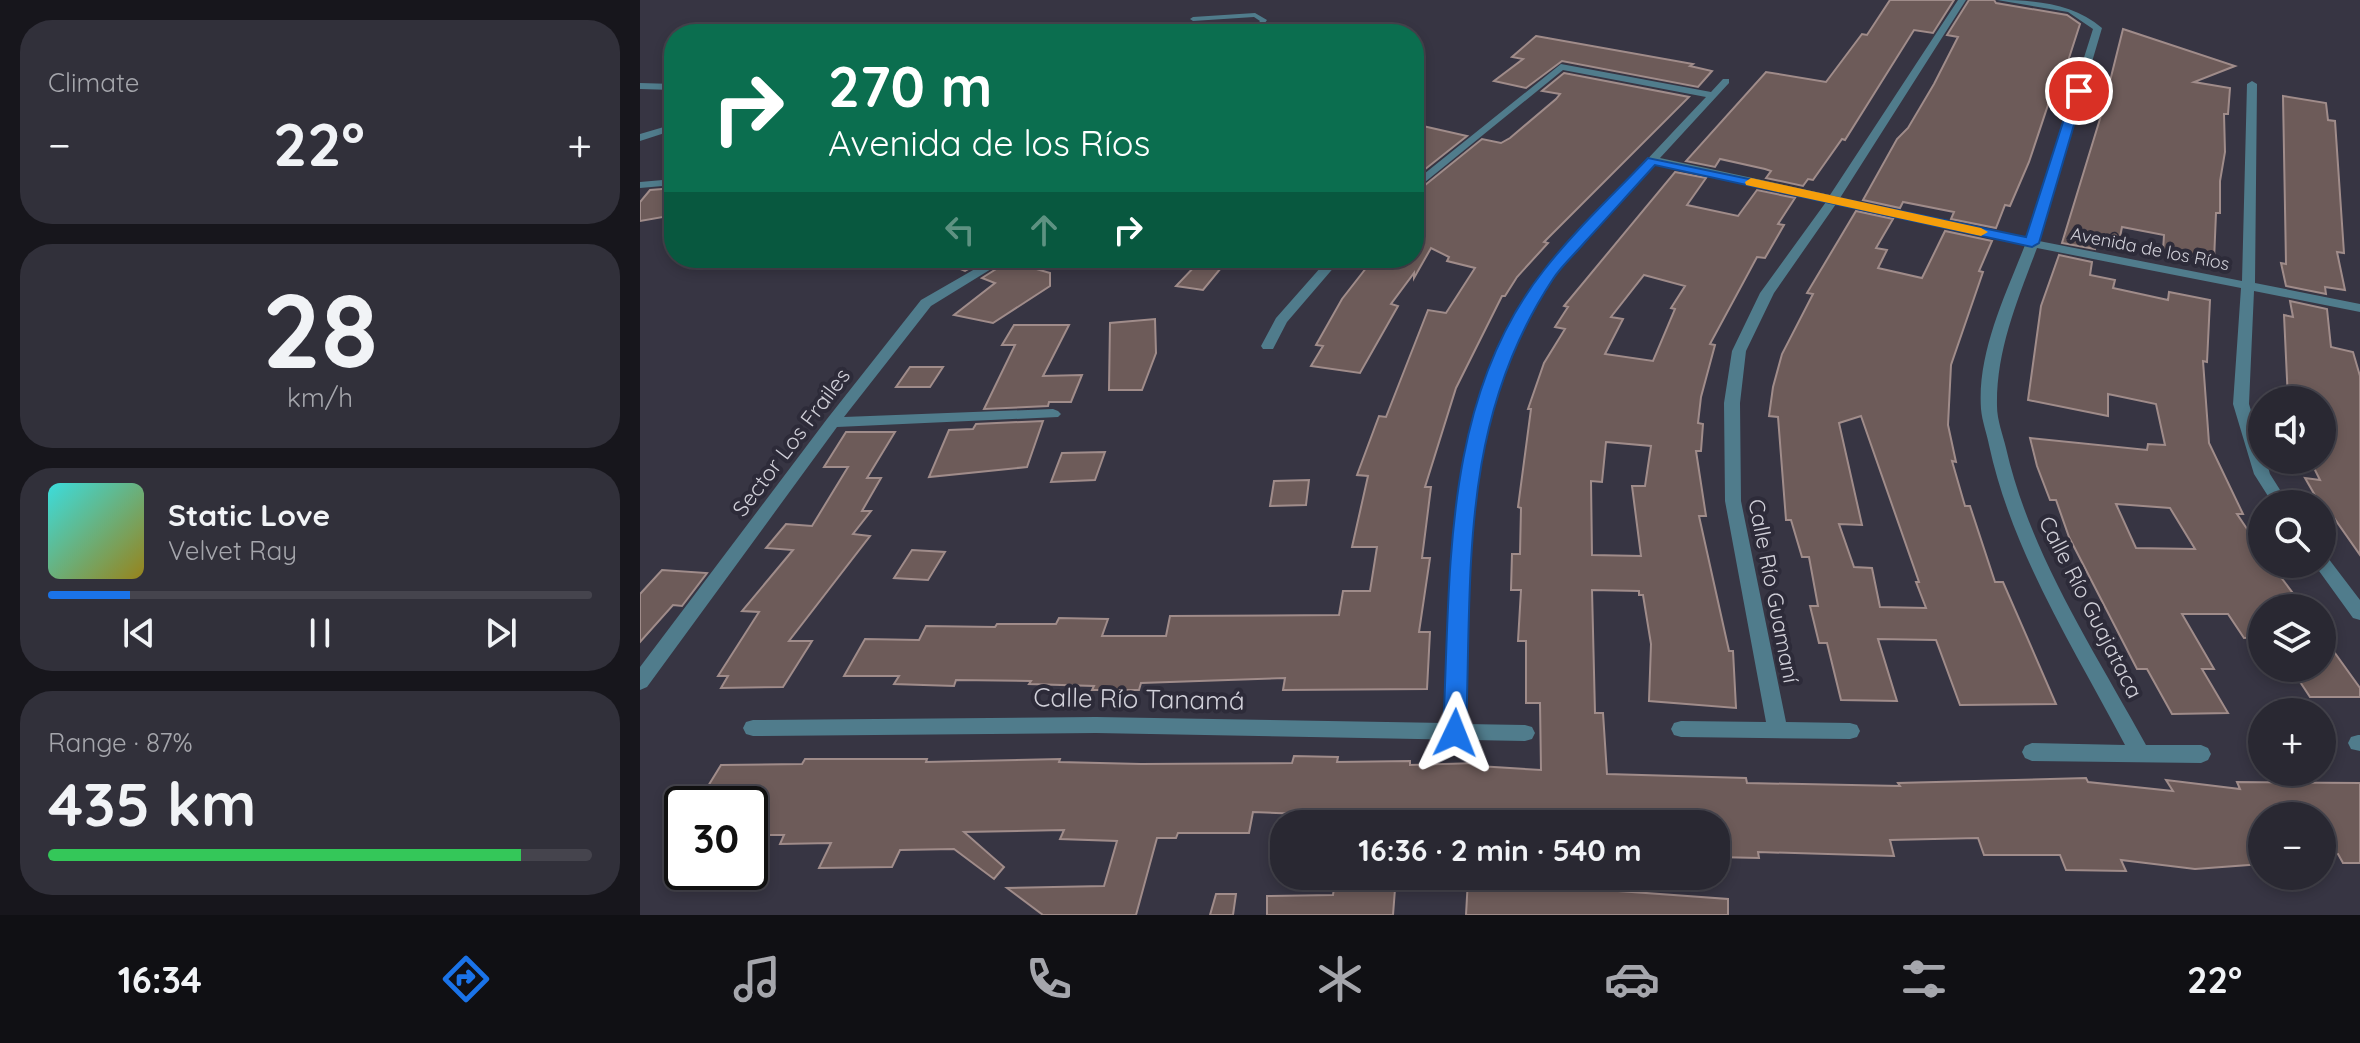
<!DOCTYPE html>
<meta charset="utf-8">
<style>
:root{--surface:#292832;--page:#31303a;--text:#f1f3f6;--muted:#a5a6ac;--line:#45444d;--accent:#1a73e8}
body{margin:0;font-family:Quicksand,sans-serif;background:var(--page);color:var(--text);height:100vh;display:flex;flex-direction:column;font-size:30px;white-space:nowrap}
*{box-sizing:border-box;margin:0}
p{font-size:26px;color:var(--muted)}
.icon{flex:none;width:44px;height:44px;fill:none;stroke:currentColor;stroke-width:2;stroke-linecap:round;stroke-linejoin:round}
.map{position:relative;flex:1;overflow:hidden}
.sheet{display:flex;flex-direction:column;gap:20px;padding:20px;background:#17161c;width:640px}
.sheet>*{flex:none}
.guide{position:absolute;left:24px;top:24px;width:760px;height:244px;border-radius:32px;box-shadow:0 4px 12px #0003,0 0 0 2px var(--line);background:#0b6e4f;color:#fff;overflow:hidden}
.buttons{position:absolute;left:1608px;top:386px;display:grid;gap:16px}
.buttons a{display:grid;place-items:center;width:88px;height:88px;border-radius:50%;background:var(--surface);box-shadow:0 4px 12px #0003,0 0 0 2px var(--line);font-size:40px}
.speed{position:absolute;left:24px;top:786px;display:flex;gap:16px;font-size:40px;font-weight:700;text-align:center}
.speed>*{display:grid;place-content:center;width:104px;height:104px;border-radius:50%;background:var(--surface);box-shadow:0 4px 12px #0003,0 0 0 2px var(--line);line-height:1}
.speed .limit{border:4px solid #111;border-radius:12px;background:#fff;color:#111}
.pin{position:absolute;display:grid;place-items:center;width:68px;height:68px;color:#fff;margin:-34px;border:4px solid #fff;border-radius:50%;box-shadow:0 2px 8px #0007}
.me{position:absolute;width:88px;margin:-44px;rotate:2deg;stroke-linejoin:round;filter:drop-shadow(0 0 6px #0008)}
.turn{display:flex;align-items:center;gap:28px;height:168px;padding:0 32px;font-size:36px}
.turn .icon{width:104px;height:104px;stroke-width:2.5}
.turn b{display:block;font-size:56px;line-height:68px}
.lanes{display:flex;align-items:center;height:76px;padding:0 32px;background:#0003;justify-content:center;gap:40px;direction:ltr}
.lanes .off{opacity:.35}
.big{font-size:60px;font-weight:700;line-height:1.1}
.sheet .card{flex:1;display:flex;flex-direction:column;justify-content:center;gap:12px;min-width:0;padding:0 28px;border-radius:32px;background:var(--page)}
.sheet .dial{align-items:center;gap:0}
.dial b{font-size:104px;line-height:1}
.song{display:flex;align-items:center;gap:24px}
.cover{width:96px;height:96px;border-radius:12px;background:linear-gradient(135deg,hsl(180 70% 55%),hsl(50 70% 35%))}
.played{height:8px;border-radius:4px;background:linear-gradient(90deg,var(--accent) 15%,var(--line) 15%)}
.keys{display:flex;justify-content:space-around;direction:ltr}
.heat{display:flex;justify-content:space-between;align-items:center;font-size:44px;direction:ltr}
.charge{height:12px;border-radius:6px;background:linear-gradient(90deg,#34c759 87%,var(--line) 0)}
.trip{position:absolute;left:630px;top:810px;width:460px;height:80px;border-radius:32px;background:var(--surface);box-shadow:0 4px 12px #0003,0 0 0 2px var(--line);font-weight:700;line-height:80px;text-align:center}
.menu{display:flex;height:128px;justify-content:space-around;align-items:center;background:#101014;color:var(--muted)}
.menu .icon{width:56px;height:56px}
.menu .on{color:var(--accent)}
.menu b{font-size:36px;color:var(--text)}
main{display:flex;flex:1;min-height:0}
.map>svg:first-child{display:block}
</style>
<main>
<section class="sheet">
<div class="card"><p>Climate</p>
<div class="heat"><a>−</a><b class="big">22°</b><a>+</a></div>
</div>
<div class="card dial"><b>28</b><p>km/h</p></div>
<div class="card">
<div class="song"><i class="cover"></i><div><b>Static Love</b><p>Velvet Ray</p></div></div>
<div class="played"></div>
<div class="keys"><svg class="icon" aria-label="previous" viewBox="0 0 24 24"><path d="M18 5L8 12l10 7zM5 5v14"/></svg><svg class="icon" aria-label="pause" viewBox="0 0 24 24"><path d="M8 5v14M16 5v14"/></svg><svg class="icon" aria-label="next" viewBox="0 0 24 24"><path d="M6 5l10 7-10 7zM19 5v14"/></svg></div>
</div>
<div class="card"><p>Range · 87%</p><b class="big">435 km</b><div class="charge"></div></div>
</section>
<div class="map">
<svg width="1720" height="915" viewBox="0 0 1720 915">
<rect width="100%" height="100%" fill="#373543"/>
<!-- building -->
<g fill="#6d5b59" stroke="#a08c8a" stroke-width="2" fill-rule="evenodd">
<polygon points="1250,0 1314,0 1293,33 1274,30 1205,140 1202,139 1173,180 1168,179 1163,186 1126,178 1131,171 1125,169 1080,159 1075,167 1046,161 1126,72 1186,82 1222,34 1227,35"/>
<polygon points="1329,0 1354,0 1356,3 1427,15 1440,24 1419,89 1416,88 1410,99 1389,162 1370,206 1365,205 1356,228 1311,219 1314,212 1263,202 1260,208 1223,200 1257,139 1268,128 1294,84 1318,37 1307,35"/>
<polygon points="1483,29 1595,66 1554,82 1590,88 1588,114 1584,114 1585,152 1580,181 1580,213 1576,213 1574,261 1523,251 1524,235 1482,227 1479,242 1457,238 1455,249 1422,243 1463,109"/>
<polygon points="896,36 1053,64 1050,66 1072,71 1058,87 922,61 886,88 854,81 883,59 872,57"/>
<polygon points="924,73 1049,97 904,242 908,243 877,277 865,296 862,296 816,388 785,487 791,487 782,558 790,558 779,632 790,632 787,689 643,690 645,678 501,683 499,690 452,690 454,686 389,684 391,681 316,680 314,686 254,684 259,676 204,676 225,639 279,640 286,626 355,627 357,624 416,624 419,618 468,619 462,636 526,636 530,616 699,615 703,591 730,591 737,547 712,547 728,476 717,475 739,416 746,417 788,310 806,313 835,268 807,261 809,257 791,248 774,278 774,273 751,304 758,306 720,373 671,366 683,346 676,345 702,299 734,258 774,258 774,194 842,139 861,143 870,138 916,99 920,94 902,91"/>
<polygon points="1643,96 1686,103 1688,120 1695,121 1704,253 1697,252 1705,290 1685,287 1686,294 1646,286 1641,263 1646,264"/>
<polygon points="774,124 827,136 774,178"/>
<path d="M1035 172 1066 178 1047 205 1098 216 1117 190 1155 198 1138 224 1144 225 1125 258 1117 257 1070 344 1075 345 1061 397 1058 423 1063 424 1061 451H1056L1066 516H1059L1089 651H1093L1096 708 1009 701 1011 644 1003 595H999V591L952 590 955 713H963L967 774 1106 778 1107 783 1260 786 1258 783 1446 778 1448 782 1533 791 1526 780 1600 789 1597 782 1720 783V863H1703L1698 854H1682V816H1622V864L1555 869 1481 860 1486 871 1426 870 1420 855H1344L1338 838 1250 840 1254 856 1118 852 1119 858 1076 857V824H711V816L613 812 609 833H538L536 838H517L496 915H403L367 888 464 886 477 841 420 839 424 830 324 832 364 867 354 879 314 849 260 850 252 867 179 868 191 843 140 844 144 835H110V804H57L81 765 162 764 165 759H287L286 762 420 759 419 762 501 764 652 763 654 756 698 757 697 762 770 761V765L837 763 838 766 901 770 900 703H886V641H878L881 590H871L872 554H880L881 508 878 507 891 409H888L904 363 925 329 915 327 928 307 924 306ZM1004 275 1045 286 1031 308 1035 309 1013 361 965 354 983 319 971 317ZM966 442 1011 446 1005 486H992L1001 556 952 555 951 481 962 482Z"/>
<polygon points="34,188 29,216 0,221 0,202 10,190"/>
<path d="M1216 211 1253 219 1236 248 1247 250 1238 268 1282 278 1305 231 1352 241 1339 271 1343 272 1311 365 1308 425 1316 462 1312 461 1325 506H1330L1355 582H1363L1416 704 1320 705 1296 640 1238 639 1257 701 1201 700 1187 643H1179L1170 606H1178L1169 557H1162L1151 520H1146L1138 417 1129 416 1133 387 1142 354 1173 294 1167 293ZM1221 416 1279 582H1276L1286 608 1240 607 1232 568 1214 567 1199 524 1222 525 1199 423Z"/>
<path d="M1419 255 1452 262 1450 275 1475 280 1473 288 1528 300 1529 292 1570 300 1567 362 1563 361 1569 443 1603 514H1597L1622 551V564H1631L1664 608H1622V637L1604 638 1588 614H1542L1574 669H1562L1588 713 1532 714 1507 669H1497L1429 537 1416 500H1410L1397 466 1390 438 1507 450 1508 444 1525 445 1516 404 1468 394V416L1388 400 1401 306ZM1476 504 1530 508 1555 549 1496 548Z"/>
<polygon points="294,258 348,258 325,271"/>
<polygon points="369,261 410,273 410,286 353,323 314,315 355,283 342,278"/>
<polygon points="556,265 581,268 563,290 536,286"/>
<polygon points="1650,301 1687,309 1691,347 1713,352 1720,376 1720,555 1685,505 1680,504 1665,478 1680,480 1670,460 1682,460 1682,400 1648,400 1644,315 1653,317"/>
<polygon points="515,319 516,353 502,390 469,390 470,323"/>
<polygon points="374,325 429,325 403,376 442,375 431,402 409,402 408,406 344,409 375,345 362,345"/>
<polygon points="270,367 303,367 290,387 256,387"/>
<polygon points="403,421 387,467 289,477 309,430 333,429 336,424"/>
<polygon points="206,432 255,432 227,478 241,478 222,511 231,511 213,534 230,536 149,641 172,641 143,687 81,688 88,676 78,676 119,612 102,611 153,550 126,548 146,524 172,526 208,467 184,467"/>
<polygon points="465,452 455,480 411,482 422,453"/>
<polygon points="669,480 666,505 630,506 634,481"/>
<polygon points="272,550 305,552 288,580 254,578"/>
<polygon points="22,570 67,573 42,606 33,605 0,642 0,594"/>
<polygon points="1682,635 1720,688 1720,697 1670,697 1651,668 1682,668"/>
<polygon points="696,876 756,876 753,915 627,915 627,896 693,895"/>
<polygon points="828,879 965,882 965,890 1088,899 1088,915 826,915"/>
<polygon points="576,894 596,894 593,915 570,915"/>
</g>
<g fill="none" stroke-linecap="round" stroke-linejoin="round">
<!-- lane -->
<g fill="#507c8c" fill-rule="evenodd">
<polygon points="615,13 627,20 617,34 610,34 620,21 614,17 553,21 550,19 553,17"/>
<polygon points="498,258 512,258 514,260 509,263"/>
</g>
<!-- street -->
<g fill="#507c8c" fill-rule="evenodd">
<path d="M1318 0H1326L1200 198 1387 238 1453 29 1428 12 1357 0C1395 0 1433 3 1462 28L1399 241 1602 281 1607 84 1612 81 1617 84 1615 283 1720 304V312L1614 291 1609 404 1622 448V460H1626L1630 474 1649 504H1633L1614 474 1593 404 1601 288 1397 248C1378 299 1356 350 1357 406 1357 420 1363 435 1366 448 1390 554 1454 650 1506 745H1561L1568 748 1571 754 1568 760 1561 763 1392 761 1385 758 1382 752 1385 746 1392 743 1485 745C1434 648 1372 552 1349 445 1347 434 1342 421 1341 409 1337 353 1365 296 1385 245L1196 204 1134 293 1106 351 1100 403 1101 501 1146 722 1210 723 1217 725 1220 731 1217 737 1210 739 1041 737 1034 735 1031 729 1034 723 1041 721 1126 722 1085 501 1084 403 1092 351 1120 293 1186 202 1015 164C997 184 980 203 962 223 945 240 927 257 913 277 820 415 829 564 825 724L885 725 892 727 895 733 892 739 885 741 456 733 113 736 106 734 103 728 106 722 113 720 456 717 805 723C811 567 807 402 905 270 922 247 944 228 963 207 997 170 1031 134 1066 97L923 70 774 191V182L921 64 1071 92 1083 79H1089V83L1020 158 1190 195Z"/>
<polygon points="0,83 34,84 34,90 0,89"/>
<polygon points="34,124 34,130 0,141 0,134"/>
<polygon points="34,179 34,185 0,188 0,182"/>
<polygon points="354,258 369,258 291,306 204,417 413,409 418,411 421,414 418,417 197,427 7,687 0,690 0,667 187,419 281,300"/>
<polygon points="689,258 702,258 647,322 633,349 623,349 621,346 636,318"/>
<polygon points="1682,556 1688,558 1720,600 1720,620 1713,618 1674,564 1682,564"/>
<polygon points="1718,735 1720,735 1720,751 1711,749 1708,743 1711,737"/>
</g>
</g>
<!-- route -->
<path fill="#1a73e8" stroke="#114b97" stroke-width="2" d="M1439 88 1444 91 1399 243 1392 247 1015 165C992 190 969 216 945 242 935 254 922 265 913 279 819 421 832 570 826 733L823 740 815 742 806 740 803 733C811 576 801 400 904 270 935 230 973 195 1008 158L1386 237 1433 91Z"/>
<!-- slow -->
<polygon fill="#f59e0b" points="1111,178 1341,228 1348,232 1341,236 1106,185 1105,182"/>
<g text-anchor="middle" stroke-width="8" stroke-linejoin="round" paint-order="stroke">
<!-- far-street labels -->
<g font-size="18" fill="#d1d0d9" stroke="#2d2b39">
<text transform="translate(1510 249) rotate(11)" y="6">Avenida de los Ríos</text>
</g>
<!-- street labels -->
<g font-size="22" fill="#d1d0d9" stroke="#2d2b39">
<text transform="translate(151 442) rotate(-53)" y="8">Sector Los Frailes</text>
<text transform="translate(1134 591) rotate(79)" y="8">Calle Río Guamaní</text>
<text transform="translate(1451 607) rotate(63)" y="8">Calle Río Guajataca</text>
</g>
<!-- near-street labels -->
<g font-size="26" fill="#d1d0d9" stroke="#2d2b39">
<text transform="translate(499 699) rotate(1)" y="9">Calle Río Tanamá</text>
</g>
</g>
</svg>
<div class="buttons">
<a><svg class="icon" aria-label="sound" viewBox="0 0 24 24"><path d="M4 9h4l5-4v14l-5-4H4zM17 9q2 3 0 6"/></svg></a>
<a><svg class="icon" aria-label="search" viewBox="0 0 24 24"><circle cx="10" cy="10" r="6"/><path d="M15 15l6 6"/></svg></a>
<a><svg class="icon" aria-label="layers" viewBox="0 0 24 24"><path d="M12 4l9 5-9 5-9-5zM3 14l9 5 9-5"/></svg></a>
<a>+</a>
<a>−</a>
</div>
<div class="speed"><div class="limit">30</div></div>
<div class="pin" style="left:1439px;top:91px;background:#d93025"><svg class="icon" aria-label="arrive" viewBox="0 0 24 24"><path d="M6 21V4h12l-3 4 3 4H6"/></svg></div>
<svg class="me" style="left:815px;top:733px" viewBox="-20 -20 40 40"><path d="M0-17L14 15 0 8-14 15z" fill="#1a73e8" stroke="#fff" stroke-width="4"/></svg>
<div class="trip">16:36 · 2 min · 540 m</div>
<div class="guide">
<div class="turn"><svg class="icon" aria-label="right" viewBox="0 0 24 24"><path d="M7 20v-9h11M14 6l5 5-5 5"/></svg><div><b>270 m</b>Avenida de los Ríos</div></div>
<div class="lanes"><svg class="icon off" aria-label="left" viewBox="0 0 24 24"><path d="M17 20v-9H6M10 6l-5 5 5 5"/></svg><svg class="icon off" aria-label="ahead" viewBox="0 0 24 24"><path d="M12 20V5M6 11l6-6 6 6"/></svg><svg class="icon" aria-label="right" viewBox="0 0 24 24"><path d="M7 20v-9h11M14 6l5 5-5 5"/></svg></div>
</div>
</div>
</main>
<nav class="menu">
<b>16:34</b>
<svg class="icon on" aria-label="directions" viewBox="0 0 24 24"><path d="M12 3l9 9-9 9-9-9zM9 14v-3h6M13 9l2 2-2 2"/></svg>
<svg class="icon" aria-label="music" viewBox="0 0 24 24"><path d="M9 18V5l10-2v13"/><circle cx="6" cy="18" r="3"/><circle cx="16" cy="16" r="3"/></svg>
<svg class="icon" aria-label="phone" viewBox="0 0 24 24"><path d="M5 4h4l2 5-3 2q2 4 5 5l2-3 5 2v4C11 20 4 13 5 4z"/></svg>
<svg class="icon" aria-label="climate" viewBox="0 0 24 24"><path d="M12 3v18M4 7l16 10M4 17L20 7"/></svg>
<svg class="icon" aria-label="car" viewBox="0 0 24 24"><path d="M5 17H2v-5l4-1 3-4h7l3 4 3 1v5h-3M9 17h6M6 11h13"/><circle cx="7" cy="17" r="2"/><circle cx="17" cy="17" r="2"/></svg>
<svg class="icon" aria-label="filters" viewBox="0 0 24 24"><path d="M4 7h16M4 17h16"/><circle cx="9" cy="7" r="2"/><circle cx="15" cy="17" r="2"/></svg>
<b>22°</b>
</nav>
